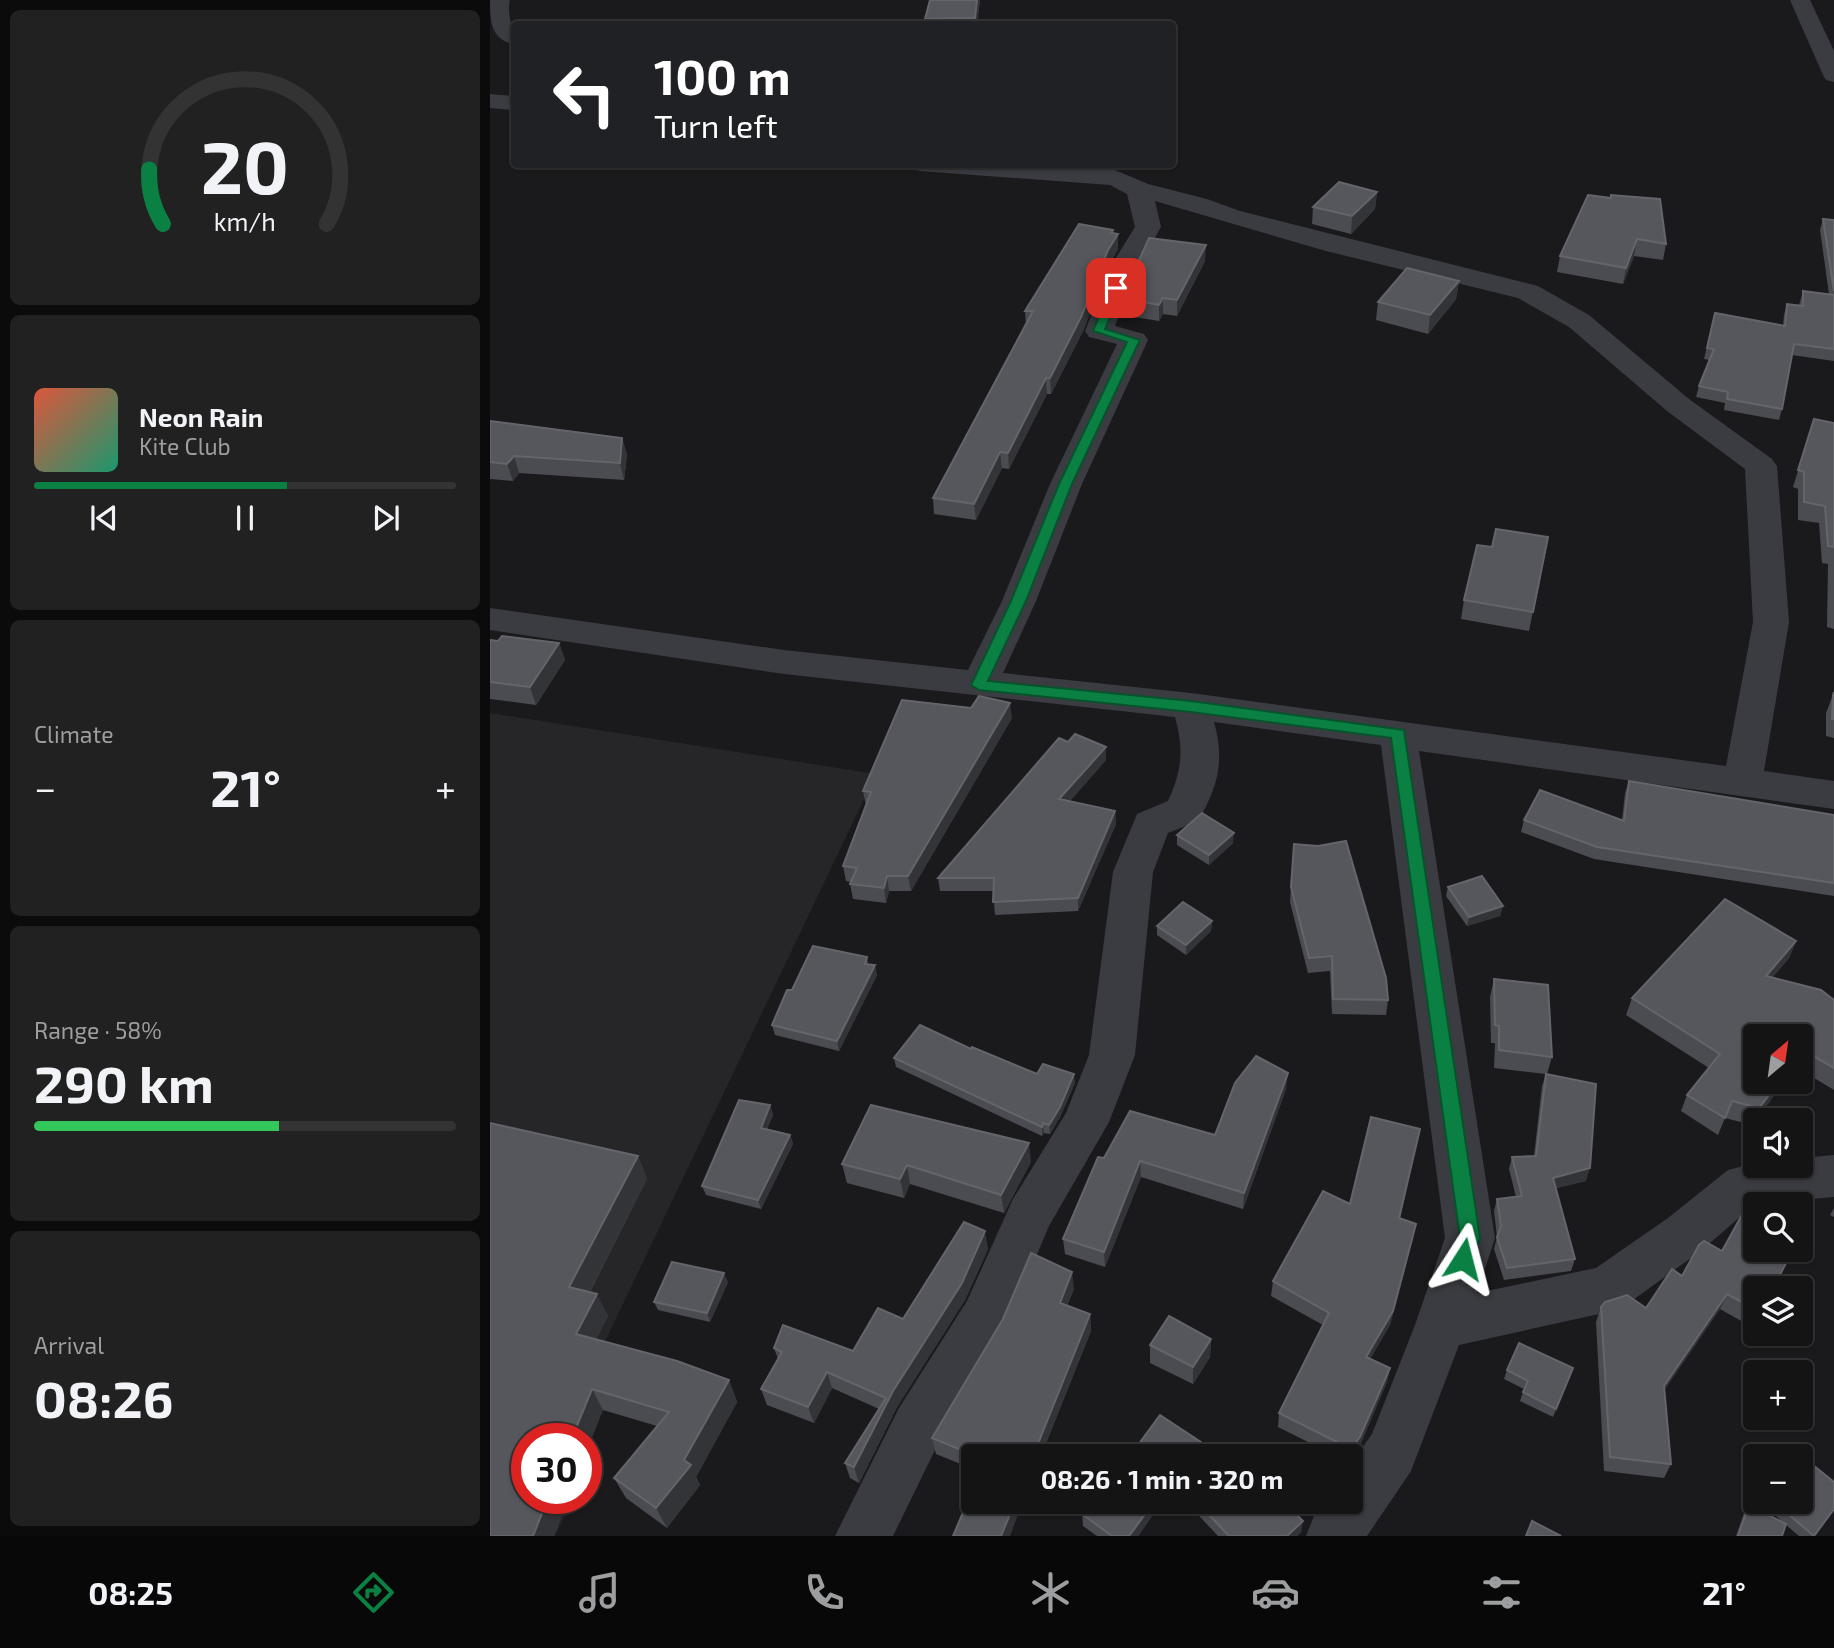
<!DOCTYPE html>
<meta charset="utf-8">
<style>
:root{--surface:#141415;--page:#212122;--text:#f1f3f6;--muted:#9d9ea0;--line:#333334;--accent:#0b8043}
body{margin:0;font-family:"Exo 2",sans-serif;background:var(--page);color:var(--text);height:100vh;display:flex;flex-direction:column;font-size:26px;white-space:nowrap}
*{box-sizing:border-box;margin:0}
p{font-size:23px;color:var(--muted)}
.icon{flex:none;width:38px;height:38px;fill:none;stroke:currentColor;stroke-width:2;stroke-linecap:round;stroke-linejoin:round}
.map{position:relative;flex:1;overflow:hidden}
.details{display:flex;flex-direction:column;gap:10px;padding:10px;background:#0b0b0c;width:490px}
.details>*{flex:none}
.top-card{position:absolute;left:21px;top:21px;width:665px;height:147px;border-radius:7px;box-shadow:0 2px 5px #0004,0 0 0 2px var(--line);background:#202124;color:#fff;overflow:hidden}
.needle{width:46px;rotate:29deg}
.buttons{position:absolute;left:1253px;top:1024px;display:grid;gap:14px}
.buttons a{display:grid;place-items:center;width:70px;height:70px;border-radius:7px;background:var(--surface);box-shadow:0 2px 5px #0004,0 0 0 2px var(--line);font-size:35px}
.speed{position:absolute;left:21px;top:1423px;display:flex;gap:14px;font-size:35px;font-weight:700;text-align:center}
.speed>*{display:grid;place-content:center;width:91px;height:91px;border-radius:50%;background:var(--surface);box-shadow:0 2px 5px #0004,0 0 0 2px var(--line);line-height:1}
.speed .limit{border:10px solid #d22;background:#fff;color:#111}
.pin{position:absolute;display:grid;place-items:center;width:60px;height:60px;color:#fff;margin:-30px;border-radius:14px;box-shadow:0 4px 10px #0006}
.me{position:absolute;width:77px;margin:-38px;rotate:9deg;stroke-linejoin:round;filter:drop-shadow(0 0 5px #0008)}
.turn{display:flex;align-items:center;gap:24px;height:147px;padding:0 28px;font-size:32px}
.turn .icon{width:91px;height:91px;stroke-width:2.5}
.turn b{display:block;font-size:49px;line-height:60px}
.big{font-size:52px;font-weight:700;line-height:1.1}
.details .tile{flex:1;display:flex;flex-direction:column;justify-content:center;gap:10px;min-width:0;padding:0 24px;border-radius:10px;background:var(--page)}
.details .dial{align-items:center;gap:0}
.dial svg{height:182px;overflow:visible;fill:none;stroke:var(--line);stroke-width:7;stroke-linecap:round;text-anchor:middle}
.dial text{fill:var(--text);stroke:none}
.song{display:flex;align-items:center;gap:21px}
.cover{width:84px;height:84px;border-radius:10px;background:linear-gradient(135deg,hsl(10 70% 55%),hsl(160 70% 35%))}
.played{height:7px;border-radius:4px;background:linear-gradient(90deg,var(--accent) 60%,var(--line) 60%)}
.keys{display:flex;justify-content:space-around;direction:ltr}
.heat{display:flex;justify-content:space-between;align-items:center;font-size:38px;direction:ltr}
.charge{height:10px;border-radius:5px;background:linear-gradient(90deg,#34c759 58%,var(--line) 0)}
.trip{position:absolute;left:471px;top:1444px;width:402px;height:70px;border-radius:7px;background:var(--surface);box-shadow:0 2px 5px #0004,0 0 0 2px var(--line);font-weight:700;line-height:70px;text-align:center}
.menu{display:flex;height:112px;justify-content:space-around;align-items:center;background:#080808;color:var(--muted)}
.menu .icon{width:49px;height:49px}
.menu .active{color:var(--accent)}
.menu b{font-size:32px;color:var(--text)}
main{display:flex;flex:1;min-height:0}
.map>svg:first-child{display:block}
</style>
<main>
<section class="details">
<div class="tile dial"><svg viewBox="0 0 100 80">
<path d="M14 69A42 42 0 1 1 86 69"/>
<path d="M14 69A42 42 0 0 1 8 45" stroke="#0b8043"/>
<text x="50" y="56" font-size="32" font-weight="700">20</text>
<text x="50" y="72" font-size="11">km/h</text>
</svg></div>
<div class="tile">
<div class="song"><i class="cover"></i><div><b>Neon Rain</b><p>Kite Club</p></div></div>
<div class="played"></div>
<div class="keys"><svg class="icon" aria-label="previous" viewBox="0 0 24 24"><path d="M18 5L8 12l10 7zM5 5v14"/></svg><svg class="icon" aria-label="pause" viewBox="0 0 24 24"><path d="M8 5v14M16 5v14"/></svg><svg class="icon" aria-label="next" viewBox="0 0 24 24"><path d="M6 5l10 7-10 7zM19 5v14"/></svg></div>
</div>
<div class="tile"><p>Climate</p>
<div class="heat"><a>−</a><b class="big">21°</b><a>+</a></div>
</div>
<div class="tile"><p>Range · 58%</p><b class="big">290 km</b><div class="charge"></div></div>
<div class="tile"><p>Arrival</p><b class="big">08:26</b></div>
</section>
<div class="map">
<svg width="1344" height="1536" viewBox="0 0 1344 1536">
<rect width="100%" height="100%" fill="#1a1a1c"/>
<!-- built -->
<polygon fill="#262629" points="0,713 386,774 69,1438 37,1438 37,1498 78,1510 65,1536 0,1536"/>
<g fill="none" stroke-linecap="round" stroke-linejoin="round">
<!-- minor -->
<g fill="#3b3c41" fill-rule="evenodd">
<path d="M0 0H20C16 14 24 29 24 44 1 40 0 21 0 0Z"/>
<polygon points="1300,0 1320,0 1344,51 1344,82 1336,80 1333,75"/>
<polygon points="0,94 24,96 24,110 0,108"/>
<path d="M418 164H541L625 170 658 184 717 199 750 211 1048 286 1099 315 1199 399 1282 459 1287 466 1299 622 1274 771 1344 781V809L929 751 1005 1238 987 1293 1106 1268 1178 1218 1238 1170 1265 1163V1166H1311V1158L1344 1155V1197L1265 1204 1212 1250 1136 1305 1118 1312 969 1345 921 1471 877 1536H816L824 1516 835 1502H861V1464L882 1434 925 1325 955 1238 891 745 724 722C735 761 728 787 708 821L678 833 663 872 645 1055 619 1122 559 1226 513 1335 447 1446 403 1536H345L409 1408 477 1301 523 1199 576 1113 599 1055 623 872 647 814 678 801C692 771 694 749 685 717L294 674 0 630V608L294 650 478 670 512 601 560 484 627 344 599 337 595 331 621 266 645 227 637 194 620 185 430 171 421 169ZM665 201 836 251 1028 298 1079 327 1177 411 1255 469 1263 622 1236 766 701 693 513 673 546 601 592 484 658 340 654 334 625 326 649 266 671 227Z"/>
</g>
</g>
<!-- wall -->
<g fill="#4b4c51">
<polygon points="490,0 487,24 436,24 435,19"/>
<polygon points="887,192 885,209 861,234 822,224 823,207"/>
<polygon points="1121,195 1176,244 1173,260 1144,256 1133,284 1067,272 1070,256 1120,198"/>
<polygon points="1333,219 1344,220 1344,361 1302,355 1292,409 1289,420 1234,410 1235,403 1206,397 1209,386 1219,360 1214,359 1225,313 1293,325 1294,315 1297,304 1309,305 1313,291 1339,294 1330,230"/>
<polygon points="623,230 628,249 619,265 593,331 561,394 557,394 519,469 512,468 486,520 444,514 443,498 536,325 535,311"/>
<polygon points="715,261 687,316 673,314 669,321 632,315 632,298"/>
<polygon points="969,281 966,299 938,334 886,320 888,302"/>
<polygon points="1324,419 1344,423 1344,629 1337,627 1338,564 1332,563 1329,523 1308,520 1308,489 1303,487"/>
<polygon points="0,421 132,438 137,455 134,480 29,473 23,481 0,479"/>
<polygon points="1058,537 1039,631 971,619 974,600 1002,547"/>
<polygon points="0,640 69,643 75,660 46,705 0,699"/>
<polygon points="1344,692 1344,738 1336,736 1336,713"/>
<polygon points="522,718 421,891 399,891 396,903 363,899 360,884 361,882 356,881 353,866 376,806 373,791"/>
<polygon points="578,742 616,747 616,760 580,801 625,811 626,824 588,911 505,915 503,891 450,891 448,878"/>
<polygon points="1139,781 1344,815 1344,896 1104,859 1031,832 1034,820 1132,820 1135,793"/>
<polygon points="687,835 743,843 719,865 687,845"/>
<polygon points="804,844 898,1000 896,1015 842,1014 840,971 818,973 800,902"/>
<polygon points="958,887 1013,906 1010,916 977,926 956,896"/>
<polygon points="722,921 721,931 696,955 667,935 667,926"/>
<polygon points="1306,941 1299,958 1283,977 1344,1000 1344,1090 1311,1070 1311,1036 1265,1082 1294,1082 1262,1125 1235,1118 1228,1135 1191,1111 1197,1095 1219,1068 1136,1015 1142,998"/>
<polygon points="377,957 378,964 387,975 349,1051 285,1035 282,1025 302,990"/>
<polygon points="1004,979 1062,1057 1057,1074 1096,1181 1066,1188 1085,1259 1081,1271 1014,1280 1004,1249 1007,1237 1004,1211 1007,1199 1026,1197 1019,1169 1022,1157 1044,1156 1052,1086 1056,1074 1004,1068 1005,1043 1001,1043 1000,997"/>
<polygon points="481,1049 547,1074 585,1083 570,1117 560,1134 554,1133 552,1136 406,1067 404,1058"/>
<polygon points="796,1089 753,1209 651,1177 615,1267 575,1254 573,1239 614,1158 725,1135"/>
<polygon points="280,1105 283,1115 277,1129 300,1135 303,1144 271,1209 216,1195 212,1186"/>
<polygon points="930,1129 910,1219 923,1238 900,1325 880,1359 900,1368 897,1382 868,1450 861,1456 846,1456 788,1427 789,1413 833,1325 781,1296 783,1281 860,1204"/>
<polygon points="148,1156 157,1179 100,1292 118,1316 106,1339 239,1380 247,1402 206,1477 210,1485 177,1528 136,1498 124,1478 167,1426 113,1410 37,1498 78,1498 64,1536 0,1536"/>
<polygon points="541,1162 514,1213 420,1184 414,1198 357,1183 352,1164"/>
<polygon points="1344,1208 1344,1217 1340,1215"/>
<polygon points="498,1249 475,1300 407,1407 369,1483 360,1478 355,1463 389,1409 342,1388 324,1423 277,1405 271,1389 288,1359 284,1348 363,1351 413,1319"/>
<polygon points="1192,1276 1265,1288 1265,1321 1262,1327 1230,1309 1174,1390 1181,1464 1174,1478 1114,1471 1106,1322 1111,1307 1156,1308"/>
<polygon points="238,1282 220,1322 168,1310 164,1302"/>
<polygon points="584,1289 577,1306 600,1314 601,1331 551,1456 483,1456 483,1469 446,1454 442,1438"/>
<polygon points="721,1339 720,1357 703,1384 660,1363 660,1345"/>
<polygon points="1083,1368 1063,1417 1030,1401 1034,1389 1014,1379 1017,1370"/>
<polygon points="602,1502 672,1502 648,1536 607,1536 593,1526 592,1514"/>
<polygon points="696,1502 794,1502 813,1521 811,1532 807,1536 728,1536"/>
<polygon points="1286,1502 1324,1536 1309,1536 1296,1525 1292,1536 1246,1536 1254,1513 1259,1505 1294,1523 1280,1511"/>
</g>
<!-- shaded-wall -->
<g fill="#333437">
<polygon points="487,0 490,0 487,24 485,24 485,18"/>
<polygon points="887,192 885,209 861,234 862,216"/>
<polygon points="623,230 624,241 628,234 628,249 619,265 593,331 561,394 560,378 621,233"/>
<polygon points="1147,239 1144,256 1133,284 1136,268"/>
<polygon points="716,245 715,261 687,316 687,300"/>
<polygon points="969,281 966,299 938,334 940,315"/>
<polygon points="673,298 673,314 669,321 669,305"/>
<polygon points="556,378 557,394 519,469 518,453"/>
<polygon points="132,438 137,455 134,480 130,463"/>
<polygon points="510,452 512,468 486,520 484,504"/>
<polygon points="24,456 29,473 23,481 17,464"/>
<polygon points="69,643 75,660 46,705 40,687"/>
<polygon points="520,703 522,718 421,891 418,876"/>
<polygon points="616,747 616,760 570,812 569,799"/>
<polygon points="625,811 626,824 588,911 588,898"/>
<polygon points="744,833 743,843 719,865 719,855"/>
<polygon points="397,876 399,891 396,903 394,888"/>
<polygon points="1013,906 1010,916 977,926 979,917"/>
<polygon points="722,921 721,931 696,955 696,945"/>
<polygon points="1306,941 1299,958 1269,993 1276,976"/>
<polygon points="385,965 387,975 349,1051 347,1041"/>
<polygon points="798,1073 796,1089 753,1209 754,1193"/>
<polygon points="584,1074 585,1083 570,1117 560,1134 559,1125"/>
<polygon points="1289,1082 1294,1082 1262,1125 1269,1108"/>
<polygon points="280,1105 283,1115 274,1137 271,1128"/>
<polygon points="553,1123 554,1133 552,1136 552,1127"/>
<polygon points="300,1135 303,1144 271,1209 268,1200"/>
<polygon points="539,1143 541,1162 514,1213 511,1195"/>
<polygon points="148,1156 157,1179 91,1309 79,1287"/>
<polygon points="650,1161 651,1177 615,1267 614,1252"/>
<polygon points="417,1165 420,1184 414,1198 410,1179"/>
<polygon points="1100,1168 1096,1181 1059,1190 1063,1178"/>
<polygon points="926,1224 900,1325 873,1371 876,1357"/>
<polygon points="495,1231 498,1249 475,1300 407,1407 369,1483 364,1467 403,1391"/>
<polygon points="582,1272 584,1289 571,1320 570,1303"/>
<polygon points="234,1273 238,1282 220,1322 217,1313"/>
<polygon points="107,1294 118,1316 98,1356 86,1334"/>
<polygon points="1237,1294 1230,1309 1167,1401 1174,1386"/>
<polygon points="600,1314 601,1331 551,1456 543,1456"/>
<polygon points="721,1339 720,1357 703,1384 703,1367"/>
<polygon points="900,1368 897,1382 868,1450 861,1459 860,1456 861,1449"/>
<polygon points="337,1372 342,1388 324,1423 318,1407"/>
<polygon points="239,1380 247,1402 206,1477 210,1485 177,1528 166,1508"/>
<polygon points="102,1389 113,1410 96,1453 96,1438 82,1438"/>
<polygon points="58,1498 78,1498 64,1536 43,1536"/>
<polygon points="525,1502 533,1502 520,1536 511,1536"/>
<polygon points="664,1502 672,1502 648,1536 639,1536"/>
<polygon points="813,1521 811,1532 807,1536 797,1536"/>
</g>
<!-- building -->
<g fill="#56575c" stroke="#64656b" stroke-width="2">
<polygon points="440,0 487,0 485,18 435,19"/>
<polygon points="849,182 887,192 862,216 823,207"/>
<polygon points="1098,195 1121,198 1121,195 1170,199 1176,244 1147,239 1136,268 1070,256"/>
<polygon points="1333,219 1344,220 1344,291"/>
<polygon points="589,224 623,230 621,233 628,234 618,250 592,315 560,378 556,378 518,453 510,452 484,504 443,498 543,311 535,311"/>
<polygon points="659,238 716,245 687,300 673,298 669,305 632,298"/>
<polygon points="917,268 969,281 940,315 888,302"/>
<polygon points="1313,291 1344,295 1344,349 1304,344 1292,409 1237,399 1238,392 1209,386 1224,349 1217,348 1225,313 1295,326 1297,304 1313,306"/>
<polygon points="1324,419 1344,423 1344,547 1338,546 1335,506 1314,502 1314,472 1308,470"/>
<polygon points="0,421 132,438 130,463 24,456 17,464 0,462"/>
<polygon points="1006,529 1058,537 1043,612 974,600 987,545 1002,547"/>
<polygon points="12,636 69,643 40,687 0,682 0,640 8,641"/>
<polygon points="1344,692 1344,719 1342,719 1343,695"/>
<polygon points="489,696 520,703 418,876 397,876 394,888 360,884 367,868 353,866 381,792 373,791 412,700 481,708"/>
<polygon points="585,734 616,747 569,799 625,811 588,898 503,902 504,878 448,878 569,738 578,742"/>
<polygon points="1139,781 1344,815 1344,883 1107,847 1034,820 1050,790 1134,821"/>
<polygon points="712,813 744,833 719,855 687,835"/>
<polygon points="856,841 896,978 898,1000 843,999 842,956 819,958 801,887 804,844 828,846"/>
<polygon points="992,876 1013,906 979,917 958,887"/>
<polygon points="1235,899 1306,941 1276,976 1331,990 1344,1000 1344,1068 1311,1049 1311,1036 1265,1036 1265,1082 1289,1082 1269,1108 1242,1101 1235,1118 1197,1095 1230,1054 1142,998"/>
<polygon points="693,902 722,921 696,945 667,926"/>
<polygon points="323,946 377,957 375,964 385,965 347,1041 282,1025 297,990 302,990"/>
<polygon points="1004,979 1058,985 1062,1057 1009,1050 1009,1026 1005,1025"/>
<polygon points="430,1025 481,1049 482,1047 547,1074 553,1064 584,1074 570,1107 559,1125 553,1123 552,1127 404,1058"/>
<polygon points="766,1056 798,1073 754,1193 650,1161 614,1252 573,1239 608,1157 614,1158 640,1111 725,1135 745,1083"/>
<polygon points="1056,1074 1106,1084 1100,1168 1063,1178 1085,1259 1017,1268 1007,1237 1011,1226 1007,1199 1032,1196 1022,1157 1046,1156"/>
<polygon points="249,1100 280,1105 271,1128 300,1135 268,1200 212,1186"/>
<polygon points="381,1105 539,1143 511,1195 417,1165 410,1179 352,1164"/>
<polygon points="881,1117 930,1129 909,1218 926,1224 903,1311 876,1357 900,1368 870,1437 861,1449 789,1413 839,1313 783,1281 833,1191 860,1204"/>
<polygon points="0,1123 148,1156 79,1287 107,1294 86,1334 187,1361 239,1380 194,1460 201,1465 166,1508 124,1478 179,1412 102,1389 82,1438 37,1438 37,1498 58,1498 43,1536 0,1536"/>
<polygon points="1254,1211 1265,1217 1265,1250 1303,1250 1283,1288 1265,1288 1265,1309 1237,1294 1174,1386 1181,1464 1120,1457 1111,1307 1115,1302 1137,1295 1156,1308 1182,1269 1192,1276 1209,1245 1214,1241 1232,1251"/>
<polygon points="474,1222 495,1231 472,1283 403,1391 364,1467 355,1463 396,1398 337,1372 318,1407 271,1389 292,1352 284,1348 293,1325 363,1351 388,1308 413,1319"/>
<polygon points="541,1253 582,1272 570,1303 600,1314 543,1456 486,1456 442,1438 513,1319"/>
<polygon points="182,1262 234,1273 217,1313 164,1302"/>
<polygon points="679,1316 721,1339 703,1367 660,1345"/>
<polygon points="1029,1343 1083,1368 1066,1409 1033,1392 1038,1381 1017,1370"/>
<polygon points="670,1415 732,1456 640,1456"/>
<polygon points="1318,1461 1344,1482 1344,1509 1324,1536 1285,1503 1286,1502 1311,1502 1311,1470"/>
<polygon points="483,1489 483,1502 525,1502 511,1536 463,1536"/>
<polygon points="602,1502 664,1502 639,1536 622,1536 592,1514"/>
<polygon points="707,1502 794,1502 813,1521 797,1536 739,1536"/>
<polygon points="1259,1505 1296,1524 1292,1536 1248,1536"/>
<polygon points="1042,1521 1071,1536 1036,1536"/>
</g>
<!-- route -->
<polygon fill="#0b8043" stroke="#07532c" stroke-width="2" points="622,285 632,288 615,329 650,340 582,484 536,601 498,681 701,701 914,730 990,1238 980,1266 973,1269 966,1266 963,1259 970,1238 901,738 701,712 489,690 481,685 521,601 569,484 637,342 603,331"/>
</svg>
<div class="buttons">
<a><svg class="needle" viewBox="-14 -14 28 28"><path d="M0-13l5 13h-10z" fill="#e53935"/><path d="M0 13l5-13h-10z" fill="#9d9ea0"/></svg></a>
<a><svg class="icon" aria-label="sound" viewBox="0 0 24 24"><path d="M4 9h4l5-4v14l-5-4H4zM17 9q2 3 0 6"/></svg></a>
<a><svg class="icon" aria-label="search" viewBox="0 0 24 24"><circle cx="10" cy="10" r="6"/><path d="M15 15l6 6"/></svg></a>
<a><svg class="icon" aria-label="layers" viewBox="0 0 24 24"><path d="M12 4l9 5-9 5-9-5zM3 14l9 5 9-5"/></svg></a>
<a>+</a>
<a>−</a>
</div>
<div class="speed"><div class="limit">30</div></div>
<div class="pin" style="left:626px;top:288px;background:#d93025"><svg class="icon" aria-label="arrive" viewBox="0 0 24 24"><path d="M6 21V4h12l-3 4 3 4H6"/></svg></div>
<svg class="me" style="left:973px;top:1259px" viewBox="-20 -20 40 40"><path d="M0-17L14 15 0 8-14 15z" fill="#0b8043" stroke="#fff" stroke-width="4"/></svg>
<div class="trip">08:26 · 1 min · 320 m</div>
<div class="top-card">
<div class="turn"><svg class="icon" aria-label="left" viewBox="0 0 24 24"><path d="M17 20v-9H6M10 6l-5 5 5 5"/></svg><div><b>100 m</b>Turn left</div></div>
</div>
</div>
</main>
<nav class="menu">
<b>08:25</b>
<svg class="icon active" aria-label="directions" viewBox="0 0 24 24"><path d="M12 3l9 9-9 9-9-9zM9 14v-3h6M13 9l2 2-2 2"/></svg>
<svg class="icon" aria-label="music" viewBox="0 0 24 24"><path d="M9 18V5l10-2v13"/><circle cx="6" cy="18" r="3"/><circle cx="16" cy="16" r="3"/></svg>
<svg class="icon" aria-label="phone" viewBox="0 0 24 24"><path d="M5 4h4l2 5-3 2q2 4 5 5l2-3 5 2v4C11 20 4 13 5 4z"/></svg>
<svg class="icon" aria-label="climate" viewBox="0 0 24 24"><path d="M12 3v18M4 7l16 10M4 17L20 7"/></svg>
<svg class="icon" aria-label="car" viewBox="0 0 24 24"><path d="M5 17H2v-5l4-1 3-4h7l3 4 3 1v5h-3M9 17h6M6 11h13"/><circle cx="7" cy="17" r="2"/><circle cx="17" cy="17" r="2"/></svg>
<svg class="icon" aria-label="filters" viewBox="0 0 24 24"><path d="M4 7h16M4 17h16"/><circle cx="9" cy="7" r="2"/><circle cx="15" cy="17" r="2"/></svg>
<b>21°</b>
</nav>
